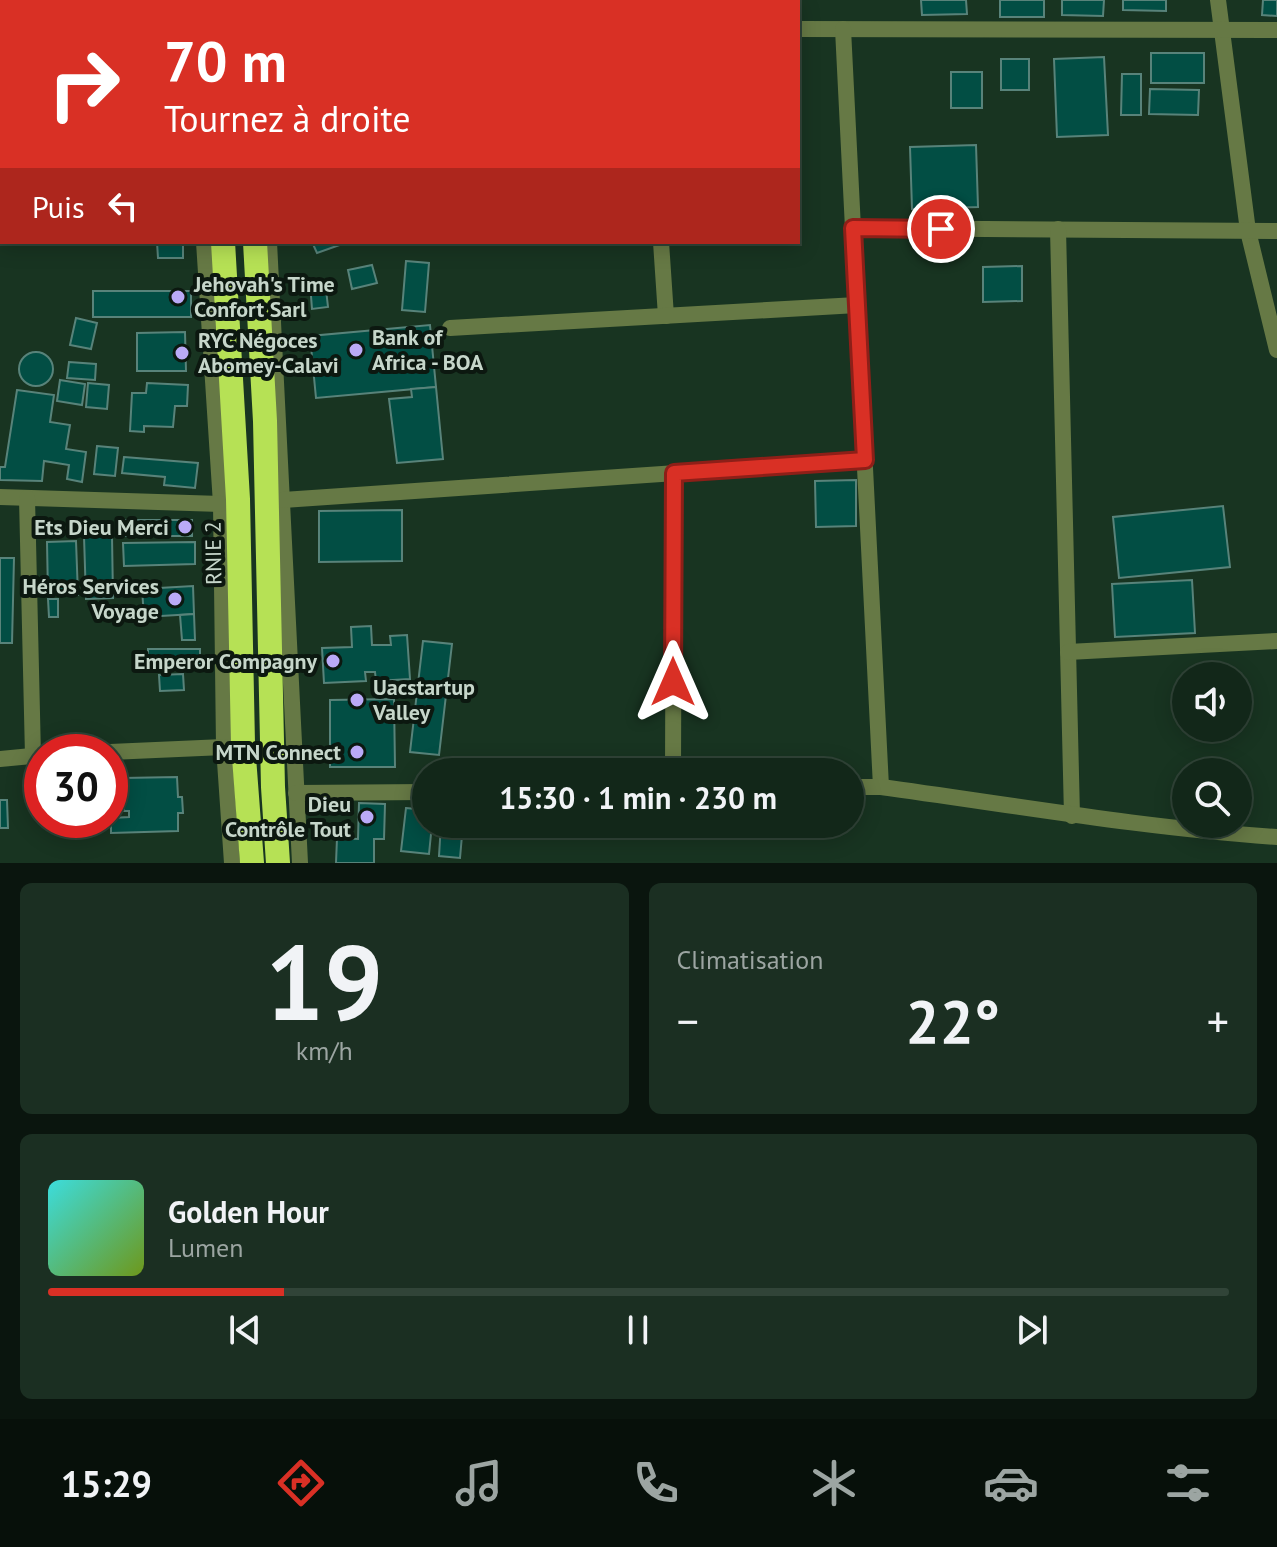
<!DOCTYPE html>
<html lang="fr">
<meta charset="utf-8">
<style>
:root{--surface:#122719;--page:#1b2f22;--text:#f1f3f6;--muted:#9ca5a2;--line:#314438;--accent:#d93025}
body{margin:0;font-family:"PT Sans",sans-serif;background:var(--page);color:var(--text);height:100vh;display:flex;flex-direction:column;font-size:30px;white-space:nowrap}
*{box-sizing:border-box;margin:0}
p{font-size:26px;color:var(--muted)}
.icon{flex:none;width:44px;height:44px;fill:none;stroke:currentColor;stroke-width:2;stroke-linecap:round;stroke-linejoin:round}
.map{position:relative;height:863px;overflow:hidden}
.details{display:flex;flex-direction:column;gap:20px;padding:20px;background:#0a150e;flex:1}
.details>*{flex:none}
.top-card{position:absolute;left:0px;top:0px;width:800px;height:244px;box-shadow:0 4px 20px #0003,0 0 0 2px var(--line);background:#d93025;color:#fff;overflow:hidden}
.controls{position:absolute;left:1172px;top:662px;display:grid;gap:16px}
.controls a{display:grid;place-items:center;width:80px;height:80px;border-radius:50%;background:var(--surface);box-shadow:0 4px 20px #0003,0 0 0 2px var(--line);font-size:40px}
.speed{position:absolute;left:24px;top:734px;display:flex;gap:16px;font-size:40px;font-weight:700;text-align:center}
.speed>*{display:grid;place-content:center;width:104px;height:104px;border-radius:50%;background:var(--surface);box-shadow:0 4px 20px #0003,0 0 0 2px var(--line);line-height:1}
.speed .limit{border:12px solid #d22;background:#fff;color:#111}
.pin{position:absolute;display:grid;place-items:center;width:68px;height:68px;color:#fff;margin:-34px;border:4px solid #fff;border-radius:50%;box-shadow:0 2px 8px #0007}
.me{position:absolute;width:88px;margin:-44px;rotate:0deg;stroke-linejoin:round;filter:drop-shadow(0 0 6px #0008)}
.turn{display:flex;align-items:center;gap:28px;height:168px;padding:0 32px;font-size:36px}
.turn .icon{width:104px;height:104px;stroke-width:2.5}
.turn b{display:block;font-size:56px;line-height:68px}
.then{display:flex;align-items:center;height:76px;padding:0 32px;background:#0003;gap:16px;font-size:30px}
.big{font-size:60px;font-weight:700;line-height:1.1}
.details .widget{flex:1;display:flex;flex-direction:column;justify-content:center;gap:12px;min-width:0;padding:0 28px;border-radius:12px;background:var(--page)}
.details .dial{align-items:center;gap:0}
.dial b{font-size:104px;line-height:1}
.song{display:flex;align-items:center;gap:24px}
.cover{width:96px;height:96px;border-radius:12px;background:linear-gradient(135deg,hsl(180 70% 55%),hsl(80 70% 35%))}
.played{height:8px;border-radius:4px;background:linear-gradient(90deg,var(--accent) 20%,var(--line) 20%)}
.keys{display:flex;justify-content:space-around;direction:ltr}
.heat{display:flex;justify-content:space-between;align-items:center;font-size:44px;direction:ltr}
.details .tiles{flex:1;display:grid;gap:20px;grid-template-columns:1fr 1fr}
.widget:last-child{grid-column:span 2}
.trip{position:absolute;left:412px;top:758px;width:452px;height:80px;border-radius:40px;background:var(--surface);box-shadow:0 4px 20px #0003,0 0 0 2px var(--line);font-weight:700;line-height:80px;text-align:center}
.menu{display:flex;height:128px;justify-content:space-around;align-items:center;background:#07100a;color:var(--muted)}
.menu .icon{width:56px;height:56px}
.menu .selected{color:var(--accent)}
.menu b{font-size:36px;color:var(--text)}
.map>svg:first-child{display:block}
</style>
<div class="map">
<svg width="1277" height="863" viewBox="0 0 1277 863">
<rect width="100%" height="100%" fill="#183421"/>
<!-- building -->
<g fill="#024e44" stroke="#58837a" stroke-width="2">
<polygon points="921,0 966,0 967,14 922,15"/>
<rect x="1000" y="0" width="44" height="17"/>
<polygon points="1062,0 1104,0 1103,16 1062,15"/>
<polygon points="1123,0 1166,0 1166,11 1123,10"/>
<polygon points="1263,0 1277,0 1277,16 1262,15"/>
<rect x="1151" y="53" width="53" height="30"/>
<polygon points="1104,57 1108,135 1057,137 1054,59"/>
<rect x="1001" y="59" width="28" height="31"/>
<rect x="951" y="72" width="31" height="36"/>
<polygon points="1122,74 1141,74 1141,115 1121,115"/>
<polygon points="1150,89 1199,90 1198,115 1149,114"/>
<polygon points="976,145 978,207 912,209 910,147"/>
<polygon points="157,242 183,242 183,258 158,258"/>
<polygon points="312,242 348,242 317,253"/>
<polygon points="406,261 429,263 425,312 402,310"/>
<polygon points="372,265 377,283 352,289 348,270"/>
<polygon points="1022,266 1022,301 983,302 983,267"/>
<polygon points="325,281 328,307 312,309 310,283"/>
<rect x="93" y="291" width="98" height="26"/>
<polygon points="76,318 97,323 91,349 70,345"/>
<polygon points="430,325 436,387 316,398 310,336"/>
<polygon points="185,332 186,371 137,371 137,333"/>
<circle cx="36" cy="369" r="17"/>
<polygon points="69,362 96,364 95,380 67,378"/>
<polygon points="60,380 85,384 82,405 57,401"/>
<polygon points="88,383 109,385 107,409 86,407"/>
<polygon points="147,383 188,385 187,406 175,406 173,427 144,426 144,432 130,431 132,393 146,393"/>
<polygon points="436,387 443,459 397,463 389,399 412,397 411,389"/>
<polygon points="17,390 54,395 50,422 70,425 66,449 86,452 82,482 67,479 69,465 44,461 42,481 0,480 0,467 5,467"/>
<polygon points="97,446 118,448 115,476 94,474"/>
<polygon points="124,457 198,463 195,488 164,485 165,477 122,473"/>
<polygon points="856,480 856,526 816,527 815,481"/>
<polygon points="1223,506 1230,567 1119,578 1113,517"/>
<polygon points="402,510 402,561 319,562 319,511"/>
<rect x="120" y="520" width="72" height="16"/>
<polygon points="84,536 112,536 113,598 86,599"/>
<polygon points="76,541 78,595 48,595 47,542"/>
<polygon points="195,542 195,564 124,566 123,543"/>
<polygon points="0,558 14,558 12,643 0,643"/>
<polygon points="1192,580 1195,633 1115,637 1112,584"/>
<polygon points="193,586 194,614 144,617 142,589"/>
<polygon points="48,599 58,599 58,617 49,617"/>
<polygon points="194,614 195,640 182,640 180,615"/>
<polygon points="371,626 372,645 391,645 390,636 407,635 410,679 376,681 375,672 365,672 366,681 324,683 322,648 352,647 351,627"/>
<polygon points="423,641 452,644 439,755 410,752"/>
<rect x="148" y="649" width="52" height="17"/>
<polygon points="183,674 184,690 160,691 159,675"/>
<polygon points="394,699 395,767 330,767 330,700"/>
<polygon points="177,777 178,797 182,797 183,813 178,813 178,831 111,833 111,818 129,817 129,811 124,811 123,778"/>
<polygon points="0,800 7,800 8,828 0,828"/>
<polygon points="359,803 385,804 384,839 374,839 374,863 336,863 337,838 358,839"/>
<polygon points="406,808 426,810 426,824 432,824 429,854 401,851"/>
<polygon points="441,824 463,824 460,858 439,856"/>
</g>
<g fill="none" stroke-linecap="round" stroke-linejoin="round">
<!-- street -->
<g stroke="#667945" stroke-width="16">
<polyline points="189,0 189,2"/>
<polyline points="257,0 257,2"/>
<polyline points="439,0 439,2"/>
<polyline points="648,0 648,2"/>
<polyline points="1218,0 1248,231 1277,350"/>
<polyline points="798,29 1277,30"/>
<polyline points="843,29 881,787"/>
<polyline points="0,41 2,41"/>
<polyline points="853,228 1277,231"/>
<polyline points="1058,229 1072,816"/>
<polyline points="204,242 221,504 224,747 232,863"/>
<polyline points="269,242 300,863"/>
<polyline points="661,242 666,316"/>
<polyline points="450,328 857,305"/>
<polyline points="0,497 221,504"/>
<polyline points="27,498 33,756"/>
<polyline points="283,500 865,460"/>
<polyline points="1068,652 1277,641"/>
<polyline points="110,752 224,747"/>
<polyline points="0,759 42,755"/>
<polyline points="673,772 674,473"/>
<path d="M850 787H881C1013 805 1144 828 1277 837"/>
<polyline points="296,793 426,792"/>
</g>
<!-- highway -->
<g stroke="#b6e155" stroke-width="24">
<polyline points="210,0 210,2"/>
<polyline points="240,0 240,2"/>
<polyline points="223,242 238,499 243,744 252,863"/>
<polyline points="255,242 265,421 273,787 278,863"/>
</g>
</g>
<g fill="none" stroke-linecap="round" stroke-linejoin="round">
<defs>
<polyline id="route" points="673,682 674,473 865,460 853,228 941,229"/>
</defs>
<!-- route casing -->
<use href="#route" stroke="#8d1f18" stroke-width="20"/>
<!-- route -->
<use href="#route" stroke="#d93025" stroke-width="14"/>
</g>
<!-- markers -->
<g fill="#baaaf7" stroke="#0c1810" stroke-width="3">
<circle cx="178" cy="297" r="8"/>
<circle cx="356" cy="350" r="8"/>
<circle cx="182" cy="353" r="8"/>
<circle cx="185" cy="527" r="8"/>
<circle cx="175" cy="599" r="8"/>
<circle cx="333" cy="661" r="8"/>
<circle cx="357" cy="700" r="8"/>
<circle cx="357" cy="752" r="8"/>
<circle cx="367" cy="817" r="8"/>
</g>
<g text-anchor="middle" stroke-width="8" stroke-linejoin="round" paint-order="stroke">
<!-- poi labels -->
<g font-size="22" font-weight="bold" fill="#c6d6ca" stroke="#0c1810" text-anchor="end">
<text x="194" y="292" text-anchor="start">Jehovah's Time<tspan x="194" dy="25">Confort Sarl</tspan></text>
<text x="372" y="345" text-anchor="start">Bank of<tspan x="372" dy="25">Africa - BOA</tspan></text>
<text x="198" y="348" text-anchor="start">RYC Négoces<tspan x="198" dy="25">Abomey-Calavi</tspan></text>
<text x="169" y="535">Ets Dieu Merci</text>
<text x="159" y="594">Héros Services<tspan x="159" dy="25">Voyage</tspan></text>
<text x="317" y="669">Emperor Compagny</text>
<text x="373" y="695" text-anchor="start">Uacstartup<tspan x="373" dy="25">Valley</tspan></text>
<text x="341" y="760">MTN Connect</text>
<text x="351" y="812">Dieu<tspan x="351" dy="25">Contrôle Tout</tspan></text>
</g>
<!-- street labels -->
<g font-size="22" fill="#c6d6ca" stroke="#0c1810">
<text transform="translate(213 553) rotate(-91)" y="8">RNIE 2</text>
</g>
</g>
</svg>
<div class="controls">
<a><svg class="icon" aria-label="sound" viewBox="0 0 24 24"><path d="M4 9h4l5-4v14l-5-4H4zM17 9q2 3 0 6"/></svg></a>
<a><svg class="icon" aria-label="search" viewBox="0 0 24 24"><circle cx="10" cy="10" r="6"/><path d="M15 15l6 6"/></svg></a>
</div>
<div class="speed"><div class="limit">30</div></div>
<div class="pin" style="left:941px;top:229px;background:#d93025"><svg class="icon" aria-label="arrive" viewBox="0 0 24 24"><path d="M6 21V4h12l-3 4 3 4H6"/></svg></div>
<svg class="me" style="left:673px;top:682px" viewBox="-20 -20 40 40"><path d="M0-17L14 15 0 8-14 15z" fill="#d93025" stroke="#fff" stroke-width="4"/></svg>
<div class="trip">15:30 · 1 min · 230 m</div>
<div class="top-card">
<div class="turn"><svg class="icon" aria-label="right" viewBox="0 0 24 24"><path d="M7 20v-9h11M14 6l5 5-5 5"/></svg><div><b>70 m</b>Tournez à droite</div></div>
<div class="then">Puis<svg class="icon" aria-label="left" viewBox="0 0 24 24"><path d="M17 20v-9H6M10 6l-5 5 5 5"/></svg></div>
</div>
</div>
<section class="details">
<div class="tiles">
<div class="widget dial"><b>19</b><p>km/h</p></div>
<div class="widget"><p>Climatisation</p>
<div class="heat"><a>−</a><b class="big">22°</b><a>+</a></div>
</div>
<div class="widget">
<div class="song"><i class="cover"></i><div><b>Golden Hour</b><p>Lumen</p></div></div>
<div class="played"></div>
<div class="keys"><svg class="icon" aria-label="previous" viewBox="0 0 24 24"><path d="M18 5L8 12l10 7zM5 5v14"/></svg><svg class="icon" aria-label="pause" viewBox="0 0 24 24"><path d="M8 5v14M16 5v14"/></svg><svg class="icon" aria-label="next" viewBox="0 0 24 24"><path d="M6 5l10 7-10 7zM19 5v14"/></svg></div>
</div>
</div>
</section>
<nav class="menu">
<b>15:29</b>
<svg class="icon selected" aria-label="directions" viewBox="0 0 24 24"><path d="M12 3l9 9-9 9-9-9zM9 14v-3h6M13 9l2 2-2 2"/></svg>
<svg class="icon" aria-label="music" viewBox="0 0 24 24"><path d="M9 18V5l10-2v13"/><circle cx="6" cy="18" r="3"/><circle cx="16" cy="16" r="3"/></svg>
<svg class="icon" aria-label="phone" viewBox="0 0 24 24"><path d="M5 4h4l2 5-3 2q2 4 5 5l2-3 5 2v4C11 20 4 13 5 4z"/></svg>
<svg class="icon" aria-label="climate" viewBox="0 0 24 24"><path d="M12 3v18M4 7l16 10M4 17L20 7"/></svg>
<svg class="icon" aria-label="car" viewBox="0 0 24 24"><path d="M5 17H2v-5l4-1 3-4h7l3 4 3 1v5h-3M9 17h6M6 11h13"/><circle cx="7" cy="17" r="2"/><circle cx="17" cy="17" r="2"/></svg>
<svg class="icon" aria-label="filters" viewBox="0 0 24 24"><path d="M4 7h16M4 17h16"/><circle cx="9" cy="7" r="2"/><circle cx="15" cy="17" r="2"/></svg>
</nav>
